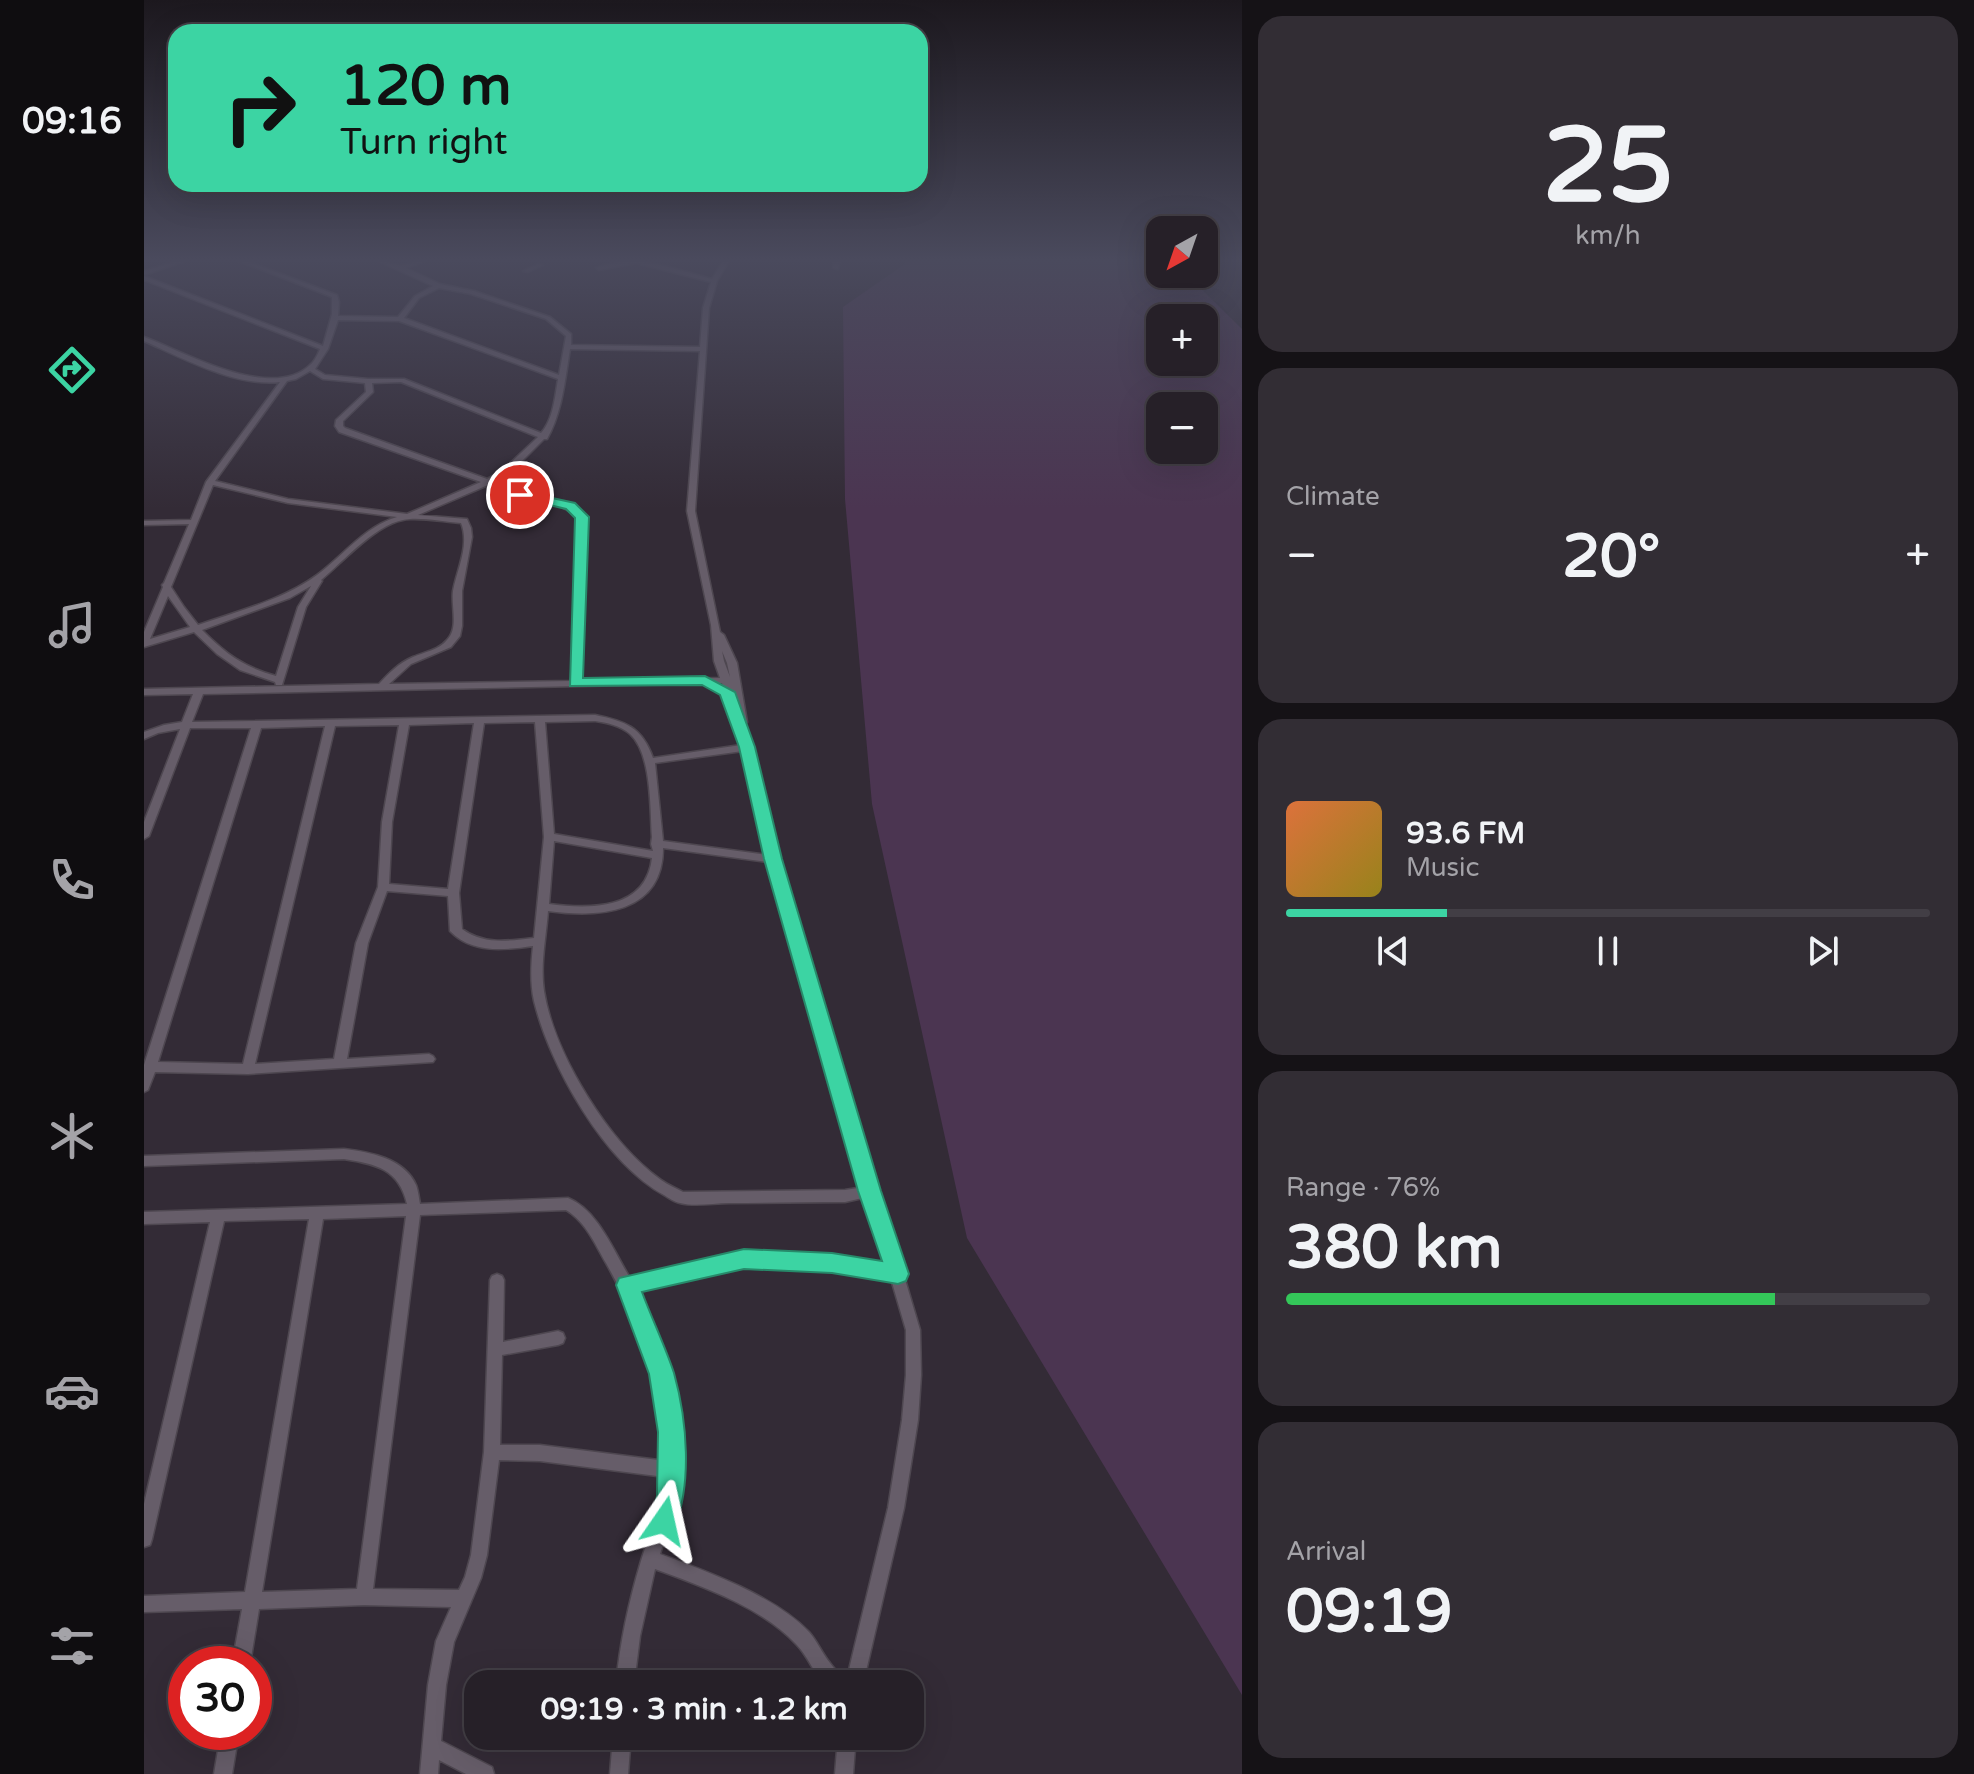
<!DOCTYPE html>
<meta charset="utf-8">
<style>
:root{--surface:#262028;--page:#322d34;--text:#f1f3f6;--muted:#a4a3a8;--line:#423e45;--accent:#3cd4a3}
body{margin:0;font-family:"Varela Round",sans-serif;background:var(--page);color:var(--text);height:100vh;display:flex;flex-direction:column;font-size:30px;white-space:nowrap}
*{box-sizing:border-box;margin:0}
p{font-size:26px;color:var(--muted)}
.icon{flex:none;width:44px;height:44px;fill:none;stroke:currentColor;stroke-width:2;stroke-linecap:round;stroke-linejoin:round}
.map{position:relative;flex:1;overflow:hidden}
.side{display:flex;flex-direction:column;gap:16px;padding:16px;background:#151216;width:732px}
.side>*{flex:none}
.hud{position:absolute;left:24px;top:24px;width:760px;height:168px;border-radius:24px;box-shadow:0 8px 32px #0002,0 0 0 2px var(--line);background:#3cd4a3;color:#111;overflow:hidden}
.needle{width:52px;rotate:220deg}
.tools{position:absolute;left:1002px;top:216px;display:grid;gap:16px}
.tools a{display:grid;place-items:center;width:72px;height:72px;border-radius:16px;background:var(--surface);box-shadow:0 8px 32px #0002,0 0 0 2px var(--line);font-size:40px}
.speed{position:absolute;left:24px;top:1646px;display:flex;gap:16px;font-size:40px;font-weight:700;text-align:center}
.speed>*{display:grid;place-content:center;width:104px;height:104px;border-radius:50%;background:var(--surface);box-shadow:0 8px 32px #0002,0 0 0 2px var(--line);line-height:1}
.speed .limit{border:12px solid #d22;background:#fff;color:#111}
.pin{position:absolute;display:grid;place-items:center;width:68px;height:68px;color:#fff;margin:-34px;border:4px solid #fff;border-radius:50%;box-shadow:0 2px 8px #0007}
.me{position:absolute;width:88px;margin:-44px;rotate:11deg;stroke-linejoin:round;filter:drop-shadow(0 0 6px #0008)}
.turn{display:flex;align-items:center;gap:28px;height:168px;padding:0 40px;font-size:36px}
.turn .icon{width:104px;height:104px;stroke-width:2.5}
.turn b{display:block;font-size:56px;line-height:68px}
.big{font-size:60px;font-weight:700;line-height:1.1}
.side .card{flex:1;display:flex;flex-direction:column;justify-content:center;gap:12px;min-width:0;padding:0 28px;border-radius:24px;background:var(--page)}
.side .dial{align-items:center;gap:0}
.dial b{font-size:104px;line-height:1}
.song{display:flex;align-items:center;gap:24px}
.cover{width:96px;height:96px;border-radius:12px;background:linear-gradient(135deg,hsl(20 70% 55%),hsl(50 70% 35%))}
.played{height:8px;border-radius:4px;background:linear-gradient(90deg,var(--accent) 25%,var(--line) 25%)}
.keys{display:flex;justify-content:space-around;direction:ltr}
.heat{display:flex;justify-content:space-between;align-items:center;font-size:44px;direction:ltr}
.charge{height:12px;border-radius:6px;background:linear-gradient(90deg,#34c759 76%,var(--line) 0)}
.trip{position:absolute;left:320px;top:1670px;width:460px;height:80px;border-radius:24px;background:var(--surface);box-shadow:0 8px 32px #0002,0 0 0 2px var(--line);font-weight:700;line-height:80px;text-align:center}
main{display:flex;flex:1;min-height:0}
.dock{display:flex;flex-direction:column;width:144px;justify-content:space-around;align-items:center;background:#0f0d10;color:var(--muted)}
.dock .icon{width:56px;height:56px}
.dock .current{color:var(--accent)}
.dock b{font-size:36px;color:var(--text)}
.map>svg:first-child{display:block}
</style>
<main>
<nav class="dock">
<b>09:16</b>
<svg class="icon current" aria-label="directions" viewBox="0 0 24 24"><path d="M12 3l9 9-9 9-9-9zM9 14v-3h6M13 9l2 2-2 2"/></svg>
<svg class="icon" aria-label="music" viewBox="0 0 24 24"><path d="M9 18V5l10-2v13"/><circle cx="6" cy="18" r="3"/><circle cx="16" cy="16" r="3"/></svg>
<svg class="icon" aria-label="phone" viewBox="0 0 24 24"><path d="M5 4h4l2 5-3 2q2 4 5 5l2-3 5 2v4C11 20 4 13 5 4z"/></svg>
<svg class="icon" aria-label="climate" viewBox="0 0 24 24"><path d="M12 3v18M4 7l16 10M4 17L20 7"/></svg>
<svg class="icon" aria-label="car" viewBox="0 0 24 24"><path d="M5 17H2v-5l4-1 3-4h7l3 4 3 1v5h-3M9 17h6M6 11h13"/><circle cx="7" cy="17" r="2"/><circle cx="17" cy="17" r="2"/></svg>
<svg class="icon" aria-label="filters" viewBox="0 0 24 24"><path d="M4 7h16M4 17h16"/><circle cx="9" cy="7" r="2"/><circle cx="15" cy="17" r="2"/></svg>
</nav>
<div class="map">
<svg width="1098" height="1774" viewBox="0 0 1098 1774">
<rect width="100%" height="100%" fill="#332b36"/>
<!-- green -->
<path fill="#4b3551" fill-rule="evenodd" d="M761 261H1016V274H1042L1098 329V1695L823 1238 728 804 701 499 699 307 761 264ZM1016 318H1060V362H1016ZM1016 406H1060V450H1016Z"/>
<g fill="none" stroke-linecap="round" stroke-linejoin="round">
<defs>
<g id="minor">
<polygon points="33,261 41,261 0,275 0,271"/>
<path d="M95 261H103L193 295 195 302 194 316 254 317 271 296 289 286 234 261C242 261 246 264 254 265 262 266 272 261 281 261L262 268 296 284 330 291 406 317 427 334V345L556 347 559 308 567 282 492 263 455 270 452 268C492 252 529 269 568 279L579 261H585L573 281 565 308 551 511 576 632 580 635 593 663 603 722 600 724 608 747 634 859 758 1269 761 1274 760 1276 776 1330 777 1375 774 1420 760 1508 719 1684H680C669 1672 664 1656 652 1644 618 1607 557 1586 511 1569L496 1636 490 1684H472C476 1642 485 1601 497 1561 506 1531 517 1508 521 1477L396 1461 355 1460 343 1555 337 1578 310 1642 302 1685 297 1741 348 1767 350 1774H322L295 1760 294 1774H276L284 1685 292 1641 307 1607 220 1605 115 1609 106 1664H88L98 1609 0 1612V1596L101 1592 165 1219 80 1221 8 1539 6 1545 0 1547V1504L66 1222 0 1224V1212L263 1204C255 1169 232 1164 200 1159L0 1166V1156L200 1149C225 1152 260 1158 272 1185 274 1190 275 1198 276 1204L424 1198C454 1210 470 1252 486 1278L600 1253 688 1257 743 1266 723 1197 701 1202C662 1202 624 1203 585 1203 570 1203 551 1207 536 1203 530 1202 525 1198 520 1195 460 1162 406 1066 390 1001 386 983 387 964 389 946 361 950 328 954 306 931L304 896 243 891 224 943 203 1059 285 1054 289 1056 291 1059 289 1062 104 1074 11 1072 4 1090 0 1092V1065L107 728H46L5 836 0 839V822L36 729 14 733 0 739V732L20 725 38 722 49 694 0 695V689L235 684C245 673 255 663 269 657 280 652 295 650 303 640 315 628 307 607 309 591 313 569 326 545 317 523 301 522 282 518 266 519 235 520 200 561 177 580L178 581 162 607 138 685H132L131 682 96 670 73 654 50 632 0 647V632L19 587 18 585 20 583 45 524 0 525V521L47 520 62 482 136 382C92 387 40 359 0 341V337C41 352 127 402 166 365 170 362 174 354 176 349L0 280V276L179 346 188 314V297ZM295 288 327 294 402 319 422 336 415 375 260 318 275 298ZM194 320 255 321 414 379C411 397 409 420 397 433L260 379H224L181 375 171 369 184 349ZM426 349 556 351 543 511 567 625 570 661 576 678 437 680 442 517 435 510 425 505 350 482 365 474 400 439H403C418 413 421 380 426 349ZM166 371 179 379 221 383 222 392 192 420 191 426 195 432 337 482 263 514 144 499 71 481 143 381 152 379ZM257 382 394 437 359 470 343 479 201 428 199 426V421L229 392 228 383ZM69 485 144 503 253 517C220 527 200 555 173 575 139 600 94 611 54 625L40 607 27 587ZM344 485C371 494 413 498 434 518L427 681 245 684 267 664 307 647 316 636 318 626V591L328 537 327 528 323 519 274 515ZM167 586 154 607 132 676C99 667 82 654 58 630L146 598ZM24 596 46 627 6 639ZM578 651 583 663 586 677 580 661ZM578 683 597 745 509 758C498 727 481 721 451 715L48 722 59 694ZM451 721C463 723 476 725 486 734 508 754 506 809 508 837L507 844 509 851 410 834 401 722ZM391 722 400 837 390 938C364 941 340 945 318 929L315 893 340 723ZM330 723 304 889 245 884 248 822 265 725ZM255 725 238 822 234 887 212 943 190 1059 111 1064 191 726ZM181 726 99 1064 14 1062 117 728ZM599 751 623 855 519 841 511 763ZM410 841 508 858C502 911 445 909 405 904ZM519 848 624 862 720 1187 701 1190 539 1192C532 1188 524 1185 517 1180 465 1143 410 1054 400 991 396 964 402 938 404 911 455 918 519 914 519 848ZM422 1210C442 1222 451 1244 462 1263 497 1325 521 1390 522 1461L396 1445H356L358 1355 414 1345 419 1343 421 1338 419 1333 414 1331 359 1342 360 1280 358 1276 353 1274 348 1276 346 1280 340 1452 327 1555 321 1577 315 1590 229 1589 276 1215ZM262 1216 213 1589 118 1592 179 1219ZM600 1265 688 1269 747 1279 762 1330V1375L758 1420 744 1508 702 1682C697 1675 691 1670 686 1663 678 1653 673 1641 665 1632 631 1596 562 1571 516 1554 521 1536 530 1519 534 1501 549 1429 522 1353 492 1289Z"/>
<polygon points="690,261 696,261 694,269 689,268"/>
<polygon points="394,264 399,265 384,272 379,271"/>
<polygon points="77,1732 95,1732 88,1774 70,1774"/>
<polygon points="469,1736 487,1736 484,1774 466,1774"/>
<polygon points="694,1736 712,1736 709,1774 691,1774"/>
</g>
</defs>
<!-- minor casing -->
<use href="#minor" stroke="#4e4750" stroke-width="3"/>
<!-- minor -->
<use href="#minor" fill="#665d69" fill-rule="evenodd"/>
</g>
<!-- sky -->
<linearGradient id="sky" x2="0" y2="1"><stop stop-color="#1c181e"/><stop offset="0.51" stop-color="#4a4a5d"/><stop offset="1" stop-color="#4a4a5d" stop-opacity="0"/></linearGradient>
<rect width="1098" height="509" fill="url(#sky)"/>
<!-- route -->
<path fill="#3cd4a3" stroke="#278a6a" stroke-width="2" d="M376 491 431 503 445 517 439 678 561 676 591 692 611 747 638 859 737 1191 765 1274 762 1281 754 1284 688 1273 600 1269 498 1292C508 1319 521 1346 530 1373 543 1420 549 1485 529 1531L520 1535 510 1531 506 1521 513 1496 514 1432 505 1374 472 1285 475 1278 600 1249 688 1253 738 1261 714 1191 620 859 595 747 576 695 558 685 426 686 431 518 422 509 372 497 370 495Z"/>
</svg>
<div class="tools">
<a><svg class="needle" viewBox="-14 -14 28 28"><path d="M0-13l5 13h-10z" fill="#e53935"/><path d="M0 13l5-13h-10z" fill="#a4a3a8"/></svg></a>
<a>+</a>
<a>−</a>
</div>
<div class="speed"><div class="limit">30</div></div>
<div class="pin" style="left:376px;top:495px;background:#d93025"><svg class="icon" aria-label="arrive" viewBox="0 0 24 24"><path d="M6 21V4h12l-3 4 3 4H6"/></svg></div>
<svg class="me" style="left:520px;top:1521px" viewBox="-20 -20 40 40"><path d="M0-17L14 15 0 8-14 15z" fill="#3cd4a3" stroke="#fff" stroke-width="4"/></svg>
<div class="trip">09:19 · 3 min · 1.2 km</div>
<div class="hud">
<div class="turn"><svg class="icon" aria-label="right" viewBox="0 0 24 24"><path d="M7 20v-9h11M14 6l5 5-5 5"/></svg><div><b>120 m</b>Turn right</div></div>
</div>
</div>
<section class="side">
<div class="card dial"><b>25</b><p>km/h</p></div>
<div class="card"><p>Climate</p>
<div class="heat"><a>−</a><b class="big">20°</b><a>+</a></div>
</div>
<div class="card">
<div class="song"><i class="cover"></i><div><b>93.6 FM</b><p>Music</p></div></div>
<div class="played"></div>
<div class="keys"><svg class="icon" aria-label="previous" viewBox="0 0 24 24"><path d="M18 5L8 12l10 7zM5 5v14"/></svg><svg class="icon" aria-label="pause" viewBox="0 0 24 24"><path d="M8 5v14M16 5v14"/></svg><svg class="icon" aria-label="next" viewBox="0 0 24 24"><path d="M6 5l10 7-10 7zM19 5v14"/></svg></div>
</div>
<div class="card"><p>Range · 76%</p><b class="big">380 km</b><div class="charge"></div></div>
<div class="card"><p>Arrival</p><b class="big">09:19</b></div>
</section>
</main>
